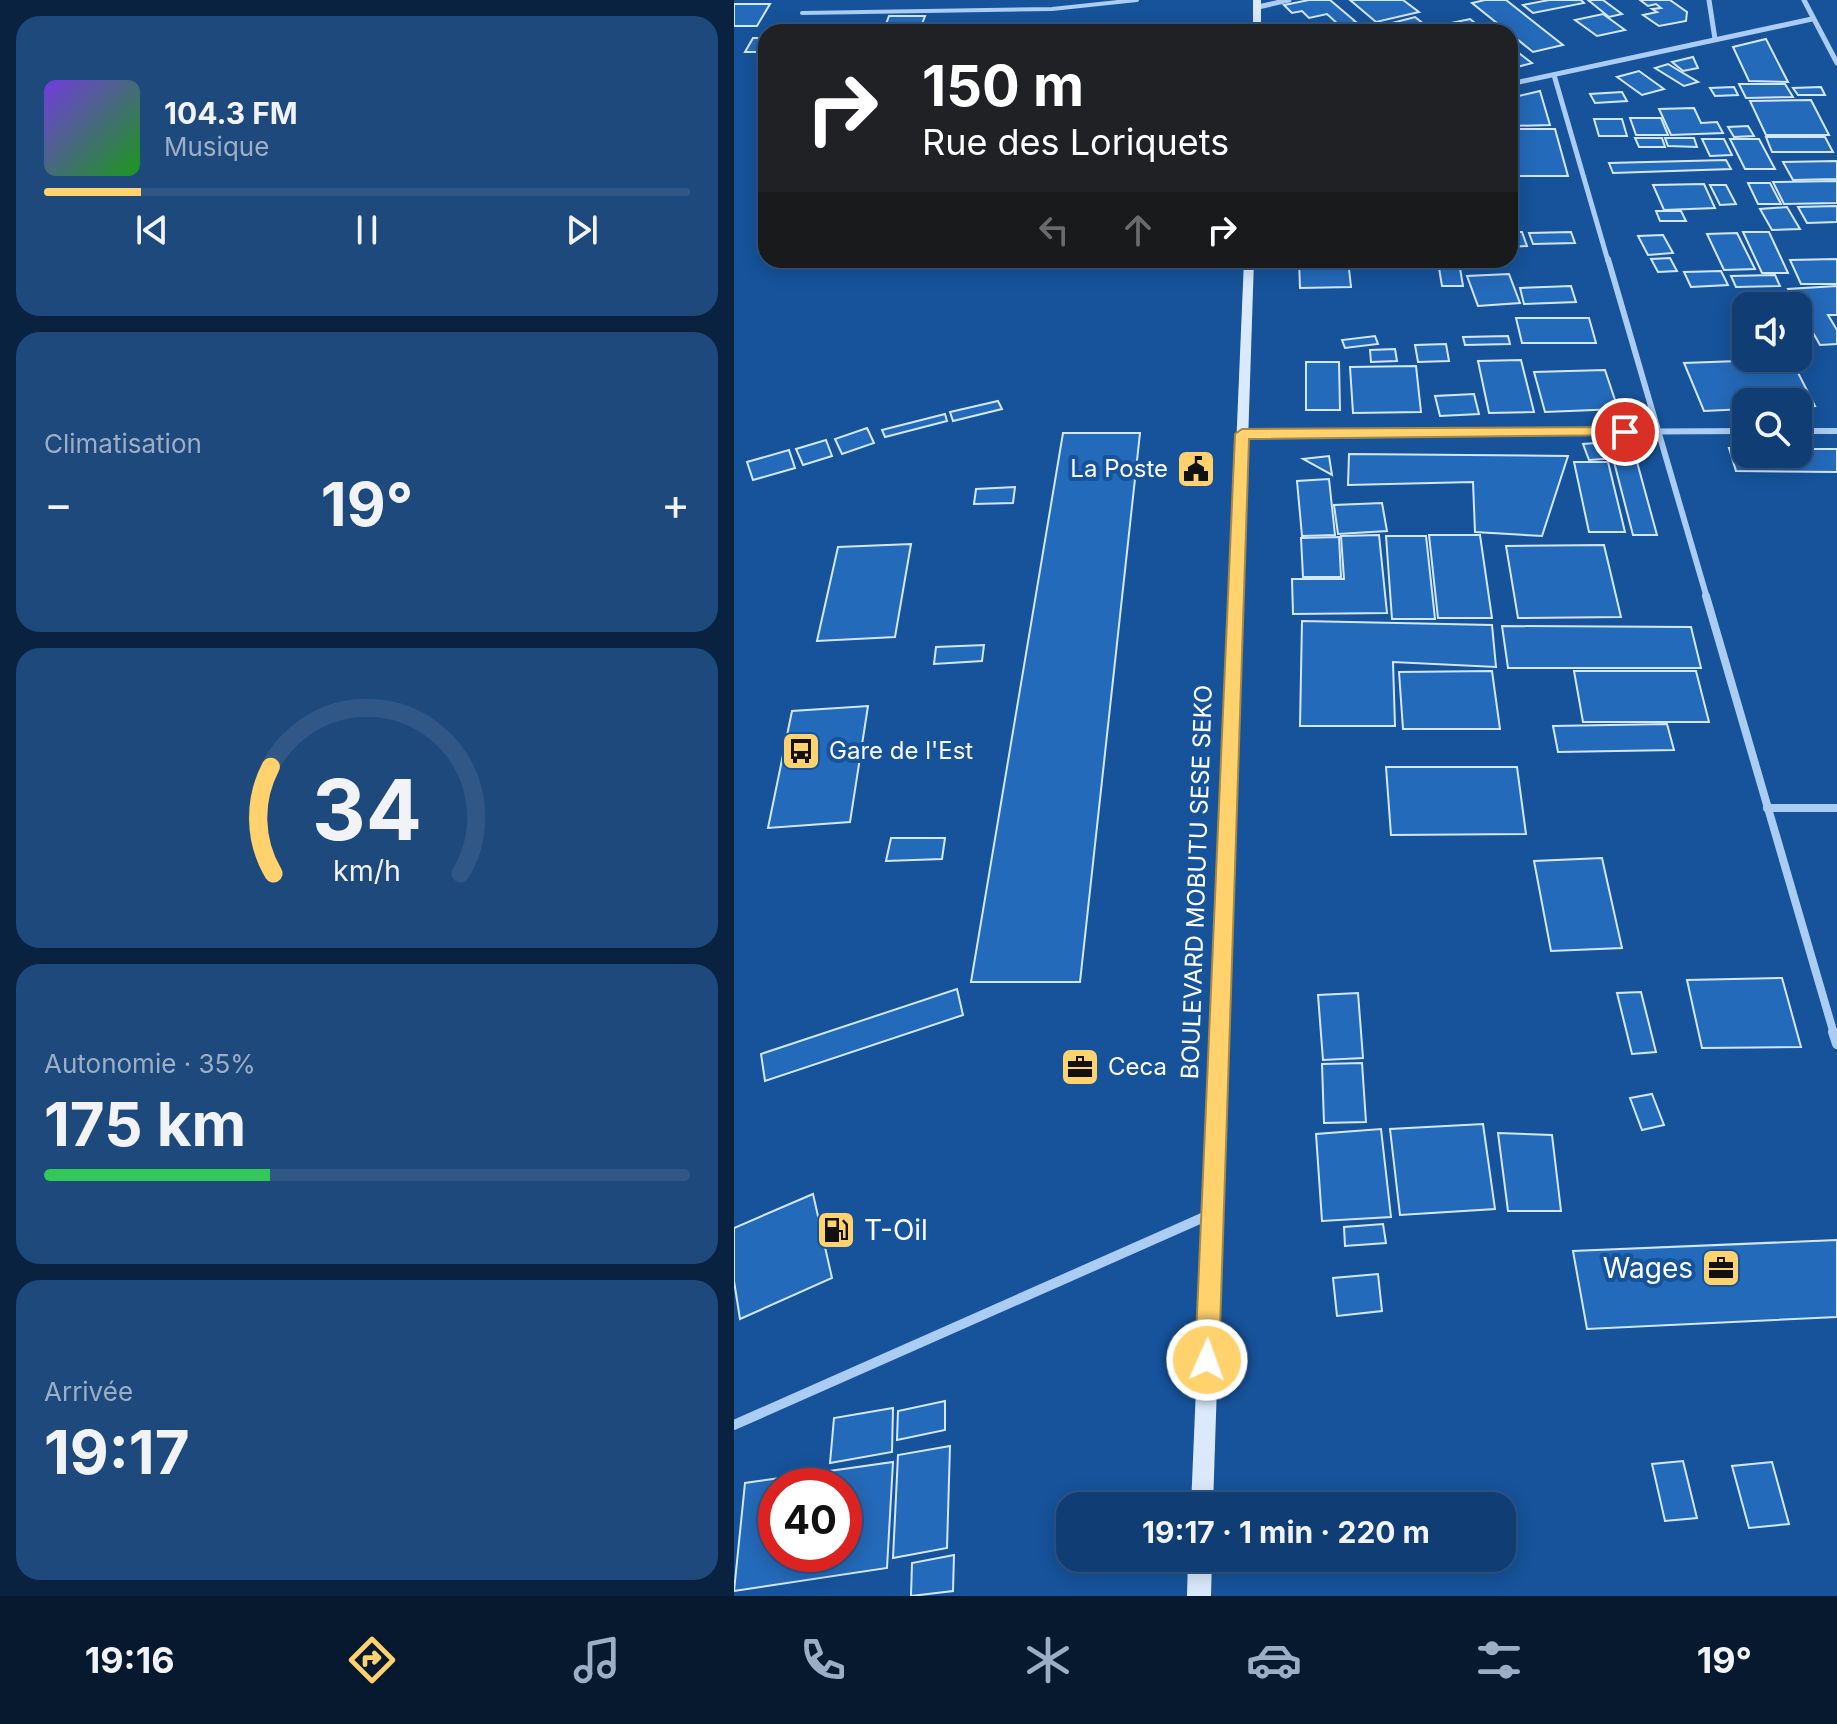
<!DOCTYPE html>
<html lang="fr">
<meta charset="utf-8">
<style>
:root{--surface:#103e74;--page:#1e497c;--text:#f1f3f6;--muted:#9caec5;--line:#305786;--accent:#ffd26d}
body{margin:0;font-family:Inter,sans-serif;background:var(--page);color:var(--text);height:100vh;display:flex;flex-direction:column;font-size:30px;white-space:nowrap}
*{box-sizing:border-box;margin:0}
p{font-size:26px;color:var(--muted)}
.icon{flex:none;width:44px;height:44px;fill:none;stroke:currentColor;stroke-width:2;stroke-linecap:round;stroke-linejoin:round}
.map{position:relative;flex:1;overflow:hidden}
.drawer{display:flex;flex-direction:column;gap:16px;padding:16px;background:#092240;width:734px}
.drawer>*{flex:none}
.banner{position:absolute;left:24px;top:24px;width:760px;height:244px;border-radius:24px;box-shadow:0 4px 20px #0003,0 0 0 2px var(--line);background:#202124;color:#fff;overflow:hidden}
.tools{position:absolute;left:998px;top:292px;display:grid;gap:16px}
.tools a{display:grid;place-items:center;width:80px;height:80px;border-radius:16px;background:var(--surface);box-shadow:0 4px 20px #0003,0 0 0 2px var(--line);font-size:40px}
.speed{position:absolute;left:24px;top:1468px;display:flex;gap:16px;font-size:40px;font-weight:700;text-align:center}
.speed>*{display:grid;place-content:center;width:104px;height:104px;border-radius:50%;background:var(--surface);box-shadow:0 4px 20px #0003,0 0 0 2px var(--line);line-height:1}
.speed .limit{border:12px solid #d22;background:#fff;color:#111}
.pin{position:absolute;display:grid;place-items:center;width:68px;height:68px;color:#fff;margin:-34px;border:4px solid #fff;border-radius:50%;box-shadow:0 2px 8px #0007}
.me{position:absolute;width:88px;margin:-44px;rotate:2deg;stroke-linejoin:round;filter:drop-shadow(0 0 6px #0008)}
.turn{display:flex;align-items:center;gap:28px;height:168px;padding:0 32px;font-size:36px}
.turn .icon{width:104px;height:104px;stroke-width:2.5}
.turn b{display:block;font-size:56px;line-height:68px}
.lanes{display:flex;align-items:center;height:76px;padding:0 32px;background:#0003;justify-content:center;gap:40px;direction:ltr}
.lanes .off{opacity:.35}
.big{font-size:60px;font-weight:700;line-height:1.1}
.drawer .card{flex:1;display:flex;flex-direction:column;justify-content:center;gap:12px;min-width:0;padding:0 28px;border-radius:24px;background:var(--page)}
.drawer .dial{align-items:center;gap:0}
.dial svg{height:208px;overflow:visible;fill:none;stroke:var(--line);stroke-width:7;stroke-linecap:round;text-anchor:middle}
.dial text{fill:var(--text);stroke:none}
.song{display:flex;align-items:center;gap:24px}
.cover{width:96px;height:96px;border-radius:12px;background:linear-gradient(135deg,hsl(260 70% 55%),hsl(120 70% 35%))}
.played{height:8px;border-radius:4px;background:linear-gradient(90deg,var(--accent) 15%,var(--line) 15%)}
.keys{display:flex;justify-content:space-around;direction:ltr}
.heat{display:flex;justify-content:space-between;align-items:center;font-size:44px;direction:ltr}
.charge{height:12px;border-radius:6px;background:linear-gradient(90deg,#34c759 35%,var(--line) 0)}
.trip{position:absolute;left:322px;top:1492px;width:460px;height:80px;border-radius:24px;background:var(--surface);box-shadow:0 4px 20px #0003,0 0 0 2px var(--line);font-weight:700;line-height:80px;text-align:center}
.menu{display:flex;height:128px;justify-content:space-around;align-items:center;background:#06192e;color:var(--muted)}
.menu .icon{width:56px;height:56px}
.menu .current{color:var(--accent)}
.menu b{font-size:36px;color:var(--text)}
main{display:flex;flex:1;min-height:0}
.map>svg:first-child{display:block}
</style>
<main>
<section class="drawer">
<div class="card">
<div class="song"><i class="cover"></i><div><b>104.3 FM</b><p>Musique</p></div></div>
<div class="played"></div>
<div class="keys"><svg class="icon" aria-label="previous" viewBox="0 0 24 24"><path d="M18 5L8 12l10 7zM5 5v14"/></svg><svg class="icon" aria-label="pause" viewBox="0 0 24 24"><path d="M8 5v14M16 5v14"/></svg><svg class="icon" aria-label="next" viewBox="0 0 24 24"><path d="M6 5l10 7-10 7zM19 5v14"/></svg></div>
</div>
<div class="card"><p>Climatisation</p>
<div class="heat"><a>−</a><b class="big">19°</b><a>+</a></div>
</div>
<div class="card dial"><svg viewBox="0 0 100 80">
<path d="M14 69A42 42 0 1 1 86 69"/>
<path d="M14 69A42 42 0 0 1 13 28" stroke="#ffd26d"/>
<text x="50" y="56" font-size="32" font-weight="700">34</text>
<text x="50" y="72" font-size="11">km/h</text>
</svg></div>
<div class="card"><p>Autonomie · 35%</p><b class="big">175 km</b><div class="charge"></div></div>
<div class="card"><p>Arrivée</p><b class="big">19:17</b></div>
</section>
<div class="map">
<svg width="1103" height="1596" viewBox="0 0 1103 1596">
<rect width="100%" height="100%" fill="#16539b"/>
<!-- building -->
<g fill="#246aba" stroke="#d3e7fd" stroke-width="2" fill-rule="evenodd">
<polygon points="575,0 596,0 622,22 606,26 593,14 575,18 568,11 558,13 550,5"/>
<polygon points="616,0 669,0 685,12 642,22"/>
<polygon points="751,0 772,0 829,45 799,52 738,3"/>
<polygon points="815,0 847,0 850,3 799,13 789,5"/>
<polygon points="854,0 869,0 888,14 875,17"/>
<polygon points="906,0 936,0 953,12 952,21 925,26 909,15 923,12 918,9 927,8 922,4 914,6"/>
<polygon points="0,4 36,4 23,26 0,26"/>
<polygon points="869,14 891,30 863,36 841,20"/>
<polygon points="155,16 191,16 185,32 149,32"/>
<polygon points="681,17 700,32 669,32 658,23"/>
<polygon points="736,19 752,32 722,32 712,24"/>
<polygon points="573,25 576,32 548,32 546,26"/>
<polygon points="603,25 608,30 580,32 577,27"/>
<polygon points="19,38 32,38 32,52 11,52"/>
<polygon points="1032,39 1054,82 1015,81 999,47"/>
<polygon points="776,47 777,47 798,63 776,69"/>
<polygon points="959,57 964,68 949,71 938,62"/>
<polygon points="934,64 964,82 950,86 921,68"/>
<polygon points="905,71 930,89 908,95 883,77"/>
<polygon points="1005,84 1051,84 1059,97 1012,98"/>
<polygon points="1000,87 1004,95 981,96 976,88"/>
<polygon points="1087,87 1091,95 1064,95 1059,88"/>
<polygon points="806,91 816,125 776,126 776,98"/>
<polygon points="888,92 893,101 861,103 856,94"/>
<polygon points="1077,100 1095,135 1032,135 1016,101"/>
<polygon points="960,108 967,123 983,122 989,133 937,135 925,109"/>
<polygon points="896,118 927,118 934,135 902,135"/>
<polygon points="860,119 888,119 893,136 865,136"/>
<polygon points="1014,126 1020,136 1000,137 994,127"/>
<polygon points="776,129 821,129 834,176 776,176"/>
<polygon points="1032,137 1091,137 1099,152 1038,152"/>
<polygon points="901,138 928,138 931,147 905,147"/>
<polygon points="931,138 960,138 963,147 934,146"/>
<polygon points="968,139 990,139 998,155 976,156"/>
<polygon points="996,139 1025,139 1041,169 1011,169"/>
<polygon points="992,160 997,169 879,173 875,163"/>
<polygon points="1103,161 1103,179 1059,180 1049,162"/>
<polygon points="1103,181 1103,203 1050,204 1039,182"/>
<polygon points="1014,183 1036,183 1047,204 1024,204"/>
<polygon points="970,184 981,208 930,210 919,185"/>
<polygon points="976,185 992,185 1002,204 986,205"/>
<polygon points="1103,206 1103,222 1073,223 1064,207"/>
<polygon points="1053,207 1066,229 1038,230 1026,209"/>
<polygon points="922,211 947,211 952,221 926,221"/>
<polygon points="776,232 788,232 793,246 776,247"/>
<polygon points="837,232 841,243 799,244 795,233"/>
<polygon points="1009,232 1035,232 1054,273 1028,273"/>
<polygon points="1003,233 1021,269 990,270 973,234"/>
<polygon points="929,235 939,253 914,255 904,236"/>
<polygon points="936,258 943,271 924,272 917,259"/>
<polygon points="1103,259 1103,284 1067,284 1056,260"/>
<polygon points="565,260 614,260 617,287 566,288"/>
<polygon points="704,262 725,262 729,286 708,286"/>
<polygon points="987,271 994,285 957,287 950,272"/>
<polygon points="775,274 786,303 744,306 733,276"/>
<polygon points="1041,275 1046,286 1002,287 997,276"/>
<polygon points="837,286 842,302 790,304 786,288"/>
<polygon points="1103,286 1103,315 1094,315 1103,330 1103,344 1086,345 1054,289"/>
<polygon points="782,318 855,318 862,343 788,343"/>
<polygon points="641,336 644,344 611,348 608,340"/>
<polygon points="774,336 776,344 731,345 729,337"/>
<polygon points="712,344 715,361 684,362 681,345"/>
<polygon points="661,349 663,361 637,362 636,350"/>
<polygon points="1057,359 1081,406 1064,407 1064,402 1012,402 1012,409 970,411 950,363"/>
<polygon points="787,360 800,412 755,413 744,361"/>
<polygon points="572,362 605,362 606,410 572,410"/>
<polygon points="682,366 687,412 619,413 616,367"/>
<polygon points="871,370 884,409 811,412 800,372"/>
<polygon points="740,394 745,414 706,416 701,396"/>
<polygon points="264,401 268,409 219,421 216,412"/>
<polygon points="211,414 213,421 151,437 148,430"/>
<polygon points="133,428 140,443 108,454 101,439"/>
<polygon points="329,433 406,433 346,982 237,982"/>
<polygon points="92,440 98,456 69,465 62,449"/>
<polygon points="889,441 896,457 855,460 849,444"/>
<polygon points="995,448 1012,448 1012,454 1064,454 1064,449 1103,449 1103,472 1002,471"/>
<polygon points="55,450 61,468 19,480 13,462"/>
<polygon points="615,454 834,456 808,536 741,532 739,482 614,485"/>
<polygon points="595,456 598,475 569,459"/>
<polygon points="840,462 874,462 891,532 855,532"/>
<polygon points="880,462 903,462 923,535 899,535"/>
<polygon points="595,479 601,535 568,536 563,481"/>
<polygon points="281,487 279,503 240,504 242,489"/>
<polygon points="648,503 653,531 604,534 600,505"/>
<polygon points="645,535 653,613 559,614 558,579 610,579 607,536"/>
<polygon points="695,535 746,535 758,618 704,618"/>
<polygon points="652,536 692,536 701,619 658,619"/>
<polygon points="605,537 607,577 569,577 567,538"/>
<polygon points="177,544 161,637 83,641 104,547"/>
<polygon points="870,545 887,617 784,618 772,546"/>
<polygon points="568,621 758,625 762,667 659,662 661,726 566,726"/>
<polygon points="768,626 957,627 967,668 774,668"/>
<polygon points="250,645 248,661 200,664 202,647"/>
<polygon points="758,671 766,729 669,729 665,672"/>
<polygon points="840,671 962,671 975,722 849,722"/>
<polygon points="134,706 116,822 34,828 58,711"/>
<polygon points="933,724 940,750 824,752 819,726"/>
<polygon points="652,767 783,767 792,834 657,835"/>
<polygon points="157,838 211,838 208,859 152,861"/>
<polygon points="868,858 888,948 817,951 800,861"/>
<polygon points="1048,978 1067,1047 968,1048 953,980"/>
<polygon points="223,989 229,1015 31,1081 27,1054"/>
<polygon points="907,992 922,1052 898,1054 883,993"/>
<polygon points="624,993 629,1058 589,1060 584,995"/>
<polygon points="628,1063 632,1122 590,1123 588,1064"/>
<polygon points="918,1094 930,1125 908,1130 896,1098"/>
<polygon points="749,1124 761,1209 666,1215 656,1129"/>
<polygon points="647,1129 657,1217 588,1221 582,1134"/>
<polygon points="764,1133 818,1135 827,1211 774,1211"/>
<polygon points="79,1194 98,1278 6,1319 0,1281 0,1228"/>
<polygon points="649,1224 652,1243 611,1246 610,1227"/>
<polygon points="1103,1240 1103,1317 853,1329 839,1251"/>
<polygon points="644,1274 648,1311 603,1316 599,1278"/>
<polygon points="211,1401 211,1430 163,1440 164,1411"/>
<polygon points="159,1408 158,1452 96,1463 100,1418"/>
<polygon points="216,1446 213,1548 159,1558 164,1455"/>
<polygon points="949,1461 963,1518 931,1521 918,1464"/>
<path d="M159 1462 153 1568 0 1591 11 1483ZM42 1486H110V1554H42Z"/>
<polygon points="1038,1462 1055,1524 1015,1528 998,1466"/>
<polygon points="220,1555 219,1591 177,1596 178,1563"/>
</g>
<g fill="none" stroke-linecap="round" stroke-linejoin="round">
<!-- lane -->
<polyline stroke="#abcdf3" stroke-width="4" points="68,13 318,9 403,0"/>
<!-- street-far3 -->
<g stroke="#abcdf3" stroke-width="5">
<polyline points="975,0 981,39"/>
<polyline points="1070,0 1103,63"/>
<polyline points="524,7 555,0"/>
<polyline points="820,75 874,261"/>
<polyline points="776,84 1078,19"/>
</g>
<!-- street-far2 -->
<g stroke="#abcdf3" stroke-width="6">
<polyline points="874,259 973,598"/>
<polyline points="1064,431 1103,431"/>
<polyline points="508,434 1012,431"/>
</g>
<!-- street-far1 -->
<g stroke="#abcdf3" stroke-width="8">
<polyline points="972,596 1100,1034"/>
<polyline points="1033,808 1103,808"/>
</g>
<!-- street -->
<g stroke="#abcdf3" stroke-width="10">
<polyline points="1099,1032 1103,1044"/>
<polyline points="0,1425 477,1214"/>
</g>
<!-- secondary -->
<g fill="#daeafc" fill-rule="evenodd">
<rect x="519" y="0" width="8" height="32"/>
<polygon points="510,260 520,260 479,1506 457,1506"/>
<polygon points="454,1558 478,1558 477,1596 453,1596"/>
</g>
</g>
<!-- route -->
<polygon fill="#ffd26d" stroke="#a68847" stroke-width="2" points="891,427 899,432 896,435 515,439 485,1360 481,1368 473,1372 464,1368 461,1360 501,434 508,429"/>
<!-- icons -->
<defs>
<symbol id="civic-square" viewBox="-11 -11 22 22"><rect x="-9" y="-9" width="18" height="18" rx="4" fill="#ffd26d" stroke="#16539b"/><path d="M-.6-6.5H3V-4.5H.6V-3L4-1V1h2V6H-6V1h2V-1L-.6-3ZM-1.2 2.5V6h2.4V2.5Z" fill="#111"/></symbol>
<symbol id="bus-square" viewBox="-11 -11 22 22"><rect x="-9" y="-9" width="18" height="18" rx="4" fill="#ffd26d" stroke="#16539b"/><path d="M-5-6H5V4H4V6H2V4H-2V6H-4V4H-5ZM-3.5-4V0h7V-4ZM-3.5 1.2v1.5H-2V1.2ZM2 1.2v1.5H3.5V1.2Z" fill="#111"/></symbol>
<symbol id="office-square" viewBox="-11 -11 22 22"><rect x="-9" y="-9" width="18" height="18" rx="4" fill="#ffd26d" stroke="#16539b"/><path d="M-6-3h4V-5.5h4V-3h4V5H-6ZM-1-4.5V-3h2v-1.5ZM-6 0V1H6V0Z" fill="#111"/></symbol>
<symbol id="fuel-square" viewBox="-11 -11 22 22"><rect x="-9" y="-9" width="18" height="18" rx="4" fill="#ffd26d" stroke="#16539b"/><path d="M-5.5-6h7V0h2V4h1.3V-2.5L3-4.5l.8-.8L6-3V5H2.5V1h-1V6h-7ZM-4.2-4.7v3.2H.2V-4.7Z" fill="#111"/></symbol>
</defs>
<g fill-rule="evenodd">
<use href="#civic-square" x="440" y="447" width="44" height="44"/>
<use href="#bus-square" x="45" y="729" width="44" height="44"/>
<use href="#office-square" x="324" y="1045" width="44" height="44"/>
<use href="#fuel-square" x="80" y="1208" width="44" height="44"/>
<use href="#office-square" x="965" y="1246" width="44" height="44"/>
</g>
<g text-anchor="middle" stroke-width="8" stroke-linejoin="round" paint-order="stroke">
<!-- poi labels -->
<g font-size="24" fill="#fff" stroke="#16539b" text-anchor="start">
<text x="434" y="477" text-anchor="end">La Poste</text>
<text x="95" y="759">Gare de l'Est</text>
<text x="374" y="1075">Ceca</text>
</g>
<!-- street labels -->
<g font-size="24" fill="#fff" stroke="#16539b">
<text transform="translate(463 882) rotate(-88)" y="8">BOULEVARD MOBUTU SESE SEKO</text>
</g>
<!-- near-poi labels -->
<g font-size="28" fill="#fff" stroke="#16539b" text-anchor="start">
<text x="130" y="1240">T-Oil</text>
<text x="959" y="1278" text-anchor="end">Wages</text>
</g>
</g>
</svg>
<div class="tools">
<a><svg class="icon" aria-label="sound" viewBox="0 0 24 24"><path d="M4 9h4l5-4v14l-5-4H4zM17 9q2 3 0 6"/></svg></a>
<a><svg class="icon" aria-label="search" viewBox="0 0 24 24"><circle cx="10" cy="10" r="6"/><path d="M15 15l6 6"/></svg></a>
</div>
<div class="speed"><div class="limit">40</div></div>
<div class="pin" style="left:891px;top:432px;background:#d93025"><svg class="icon" aria-label="arrive" viewBox="0 0 24 24"><path d="M6 21V4h12l-3 4 3 4H6"/></svg></div>
<svg class="me" style="left:473px;top:1360px" viewBox="-20 -20 40 40"><circle r="17" fill="#ffd26d" stroke="#fff" stroke-width="3"/><path d="M0-11L8 9 0 5-8 9z" fill="#fff"/></svg>
<div class="trip">19:17 · 1 min · 220 m</div>
<div class="banner">
<div class="turn"><svg class="icon" aria-label="right" viewBox="0 0 24 24"><path d="M7 20v-9h11M14 6l5 5-5 5"/></svg><div><b>150 m</b>Rue des Loriquets</div></div>
<div class="lanes"><svg class="icon off" aria-label="left" viewBox="0 0 24 24"><path d="M17 20v-9H6M10 6l-5 5 5 5"/></svg><svg class="icon off" aria-label="ahead" viewBox="0 0 24 24"><path d="M12 20V5M6 11l6-6 6 6"/></svg><svg class="icon" aria-label="right" viewBox="0 0 24 24"><path d="M7 20v-9h11M14 6l5 5-5 5"/></svg></div>
</div>
</div>
</main>
<nav class="menu">
<b>19:16</b>
<svg class="icon current" aria-label="directions" viewBox="0 0 24 24"><path d="M12 3l9 9-9 9-9-9zM9 14v-3h6M13 9l2 2-2 2"/></svg>
<svg class="icon" aria-label="music" viewBox="0 0 24 24"><path d="M9 18V5l10-2v13"/><circle cx="6" cy="18" r="3"/><circle cx="16" cy="16" r="3"/></svg>
<svg class="icon" aria-label="phone" viewBox="0 0 24 24"><path d="M5 4h4l2 5-3 2q2 4 5 5l2-3 5 2v4C11 20 4 13 5 4z"/></svg>
<svg class="icon" aria-label="climate" viewBox="0 0 24 24"><path d="M12 3v18M4 7l16 10M4 17L20 7"/></svg>
<svg class="icon" aria-label="car" viewBox="0 0 24 24"><path d="M5 17H2v-5l4-1 3-4h7l3 4 3 1v5h-3M9 17h6M6 11h13"/><circle cx="7" cy="17" r="2"/><circle cx="17" cy="17" r="2"/></svg>
<svg class="icon" aria-label="filters" viewBox="0 0 24 24"><path d="M4 7h16M4 17h16"/><circle cx="9" cy="7" r="2"/><circle cx="15" cy="17" r="2"/></svg>
<b>19°</b>
</nav>
